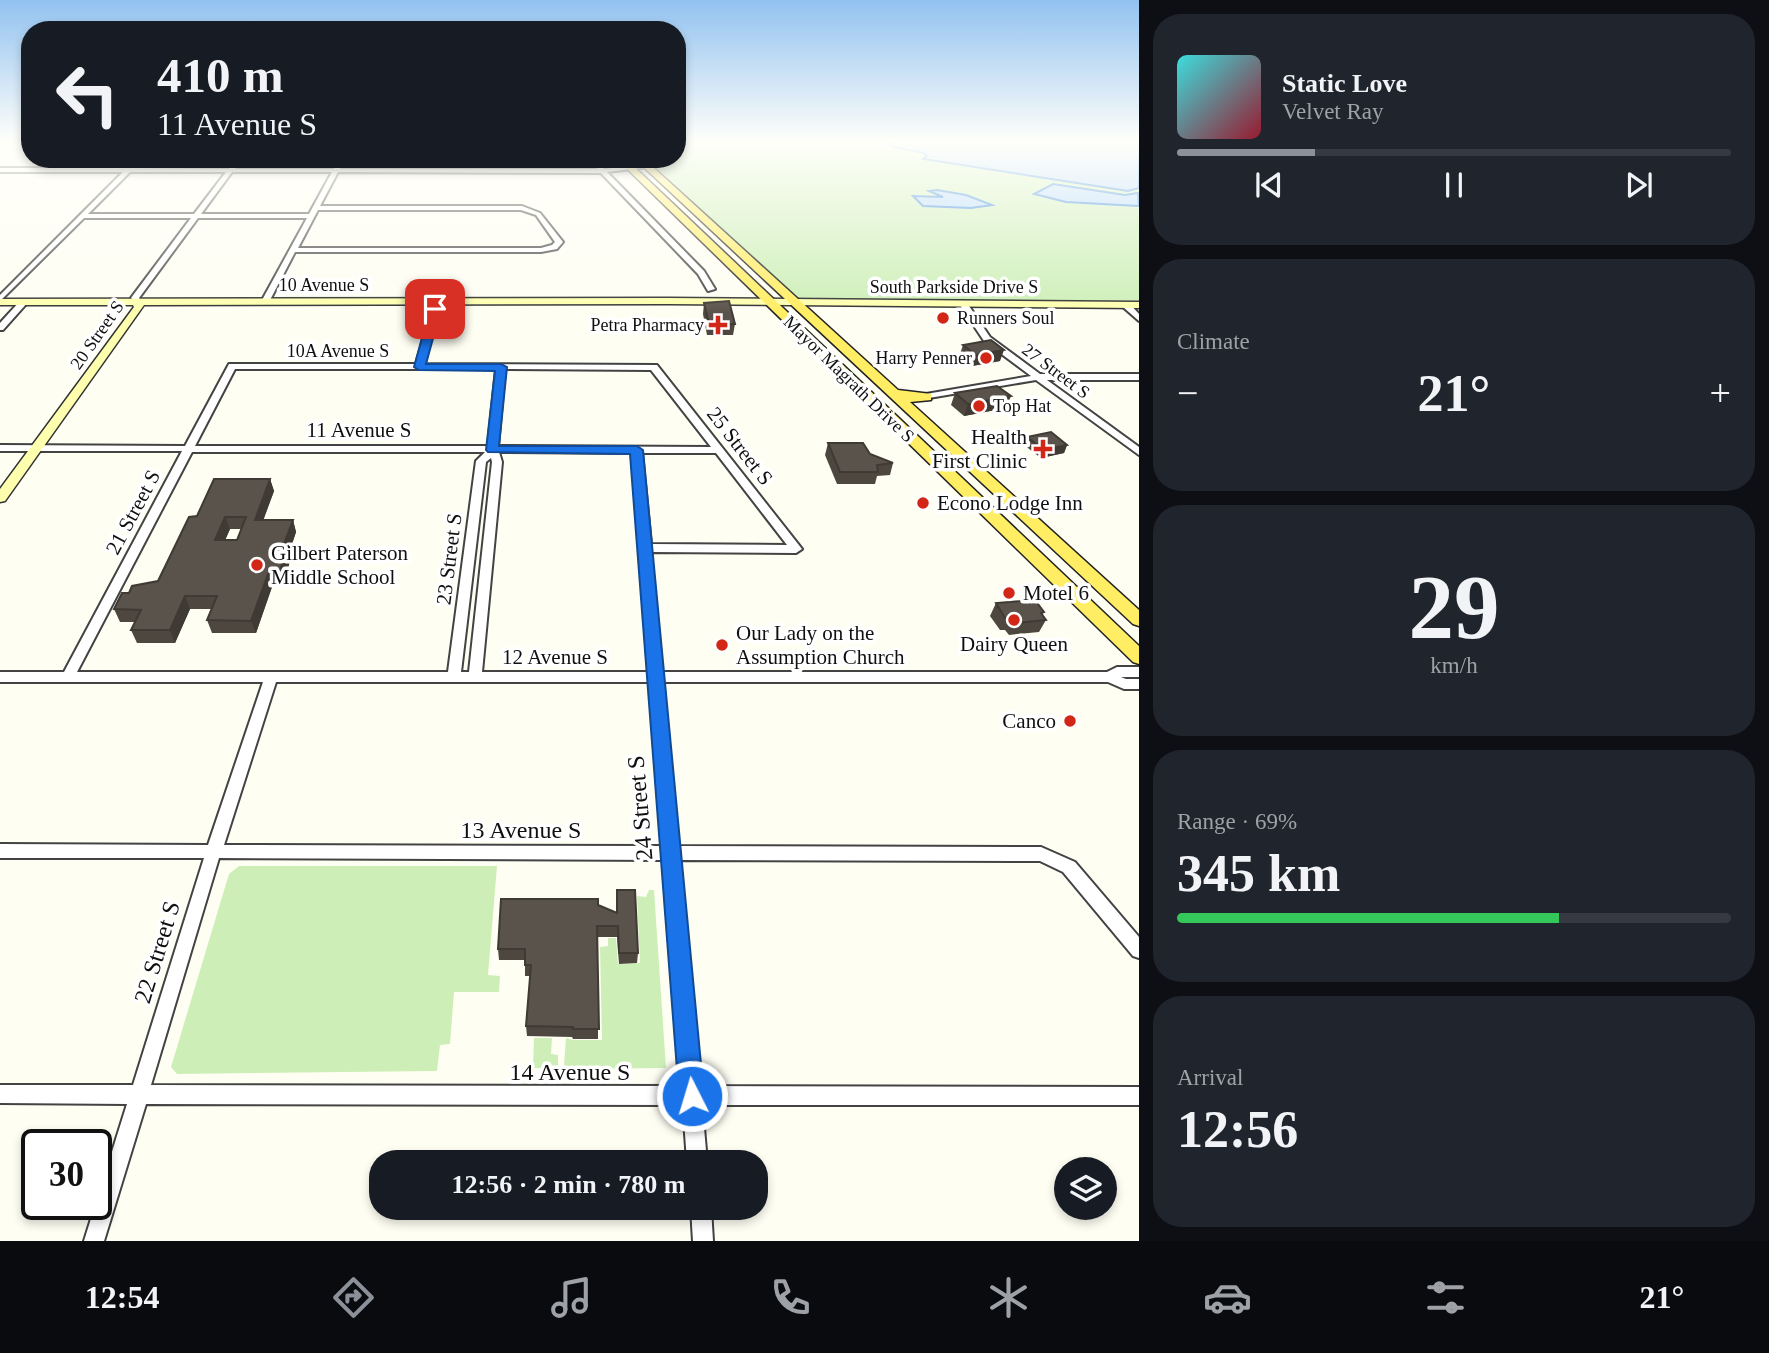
<!DOCTYPE html>
<meta charset="utf-8">
<style>
:root{--surface:#171b24;--page:#20242c;--text:#f1f3f6;--muted:#9ea1a6;--line:#363941;--accent:#8c9099}
body{margin:0;font-family:"Times New Roman",serif;background:var(--page);color:var(--text);height:100vh;display:flex;flex-direction:column;font-size:26px;white-space:nowrap}
*{box-sizing:border-box;margin:0}
p{font-size:23px;color:var(--muted)}
.icon{flex:none;width:38px;height:38px;fill:none;stroke:currentColor;stroke-width:2;stroke-linecap:round;stroke-linejoin:round}
.map{position:relative;flex:1;overflow:hidden}
.details{display:flex;flex-direction:column;gap:14px;padding:14px;background:#0d0f14;width:630px}
.details>*{flex:none}
.guide{position:absolute;left:21px;top:21px;width:665px;height:147px;border-radius:28px;box-shadow:0 4px 10px #0003;background:#171b24;color:var(--text);overflow:hidden}
.fabs{position:absolute;left:1054px;top:1157px;display:grid;gap:14px}
.fabs a{display:grid;place-items:center;width:63px;height:63px;border-radius:50%;background:var(--surface);box-shadow:0 4px 10px #0003;font-size:35px}
.speed{position:absolute;left:21px;top:1129px;display:flex;gap:14px;font-size:35px;font-weight:700;text-align:center}
.speed>*{display:grid;place-content:center;width:91px;height:91px;border-radius:50%;background:var(--surface);box-shadow:0 4px 10px #0003;line-height:1}
.speed .limit{border:4px solid #111;border-radius:10px;background:#fff;color:#111}
.pin{position:absolute;display:grid;place-items:center;width:60px;height:60px;color:#fff;margin:-30px;border-radius:14px;box-shadow:0 4px 10px #0006}
.me{position:absolute;width:77px;margin:-38px;rotate:355deg;stroke-linejoin:round;filter:drop-shadow(0 0 5px #0008)}
.turn{display:flex;align-items:center;gap:24px;height:147px;padding:0 21px;font-size:32px}
.turn .icon{width:91px;height:91px;stroke-width:2.5}
.turn b{display:block;font-size:49px;line-height:60px}
.big{font-size:52px;font-weight:600;line-height:1.1}
.details .widget{flex:1;display:flex;flex-direction:column;justify-content:center;gap:10px;min-width:0;padding:0 24px;border-radius:28px;background:var(--page)}
.details .dial{align-items:center;gap:0}
.dial b{font-size:91px;line-height:1}
.song{display:flex;align-items:center;gap:21px}
.cover{width:84px;height:84px;border-radius:10px;background:linear-gradient(135deg,hsl(180 70% 55%),hsl(350 70% 35%))}
.played{height:7px;border-radius:4px;background:linear-gradient(90deg,var(--accent) 25%,var(--line) 25%)}
.keys{display:flex;justify-content:space-around;direction:ltr}
.heat{display:flex;justify-content:space-between;align-items:center;font-size:38px;direction:ltr}
.charge{height:10px;border-radius:5px;background:linear-gradient(90deg,#34c759 69%,var(--line) 0)}
.trip{position:absolute;left:369px;top:1150px;width:399px;height:70px;border-radius:28px;background:var(--surface);box-shadow:0 4px 10px #0003;font-weight:600;line-height:70px;text-align:center}
.dock{display:flex;height:112px;justify-content:space-around;align-items:center;background:#090b0e;color:var(--muted)}
.dock .icon{width:49px;height:49px}
.dock .on{color:var(--accent)}
.dock b{font-size:32px;color:var(--text)}
main{display:flex;flex:1;min-height:0}
.map>svg:first-child{display:block}
</style>
<main>
<div class="map">
<svg width="1139" height="1241" viewBox="0 0 1139 1241">
<rect width="100%" height="100%" fill="#fffef3"/>
<!-- green -->
<g fill="#cdefb7">
<polygon points="677,140 887,140 894,147 924,153 927,156 925,159 1128,191 1139,188 1139,301 804,299 795,297 646,159 677,159"/>
<polygon points="239,866 497,866 488,975 500,976 499,992 454,992 450,1044 440,1045 437,1071 177,1074 171,1067 229,874"/>
<polygon points="649,890 654,890 666,1068 566,1069 564,1066 566,1038 573,1040 602,1040 600,947 608,946 608,938 616,938 618,964 640,963 637,896 646,897"/>
<polygon points="534,1038 552,1038 551,1054 558,1055 558,1068 533,1068"/>
</g>
<!-- water -->
<g fill="#b1d7fd" stroke="#3081dd" stroke-width="2">
<polygon points="887,140 1139,140 1139,188 1128,191 923,159 927,156 924,153 894,147"/>
<polygon points="1053,184 1125,195 1138,193 1139,206 1066,202 1034,194"/>
<polygon points="937,190 966,195 992,205 971,208 923,206 913,196 943,197 929,191"/>
</g>
<g fill="none" stroke-linecap="round" stroke-linejoin="round">
<defs>
<g id="street">
<path d="M135 159H142L133 168 229 169 236 159H242L235 169H334L339 159H345L340 169H597L588 159H595L604 169 647 164 649 167 607 172 704 271 715 289 708 291 698 274 601 173 338 172 320 206H522L540 213 563 242 557 249 541 252H295L269 302 265 304 261 302 307 218H198L139 298 142 302 138 304 131 298 191 218H84L0 301V295L123 172H0V168H126ZM130 172H226L194 214H88ZM232 172H332L309 214H201ZM318 210H521L536 215 555 242 552 245 541 248H298Z"/>
<polygon points="21,300 28,302 3,330 0,330 0,323"/>
<path d="M434 301 441 303 424 364 657 365 802 549 796 553 651 552 662 672H1107L1117 667H1139V677H1121L1126 679H1139V689H1124L1108 682H663L678 846 1041 847 1075 862 1139 937V958L1133 956 1063 872 1040 861 679 860 700 1086 1139 1087V1105H702L707 1162H687L683 1105 146 1104 104 1241H84L127 1104 0 1103V1085H133L204 858H0V844L208 845 263 682H0V672H64L182 451H0V445L185 446 229 364H416ZM235 369H496L488 446H195ZM505 369 651 370 711 447 498 446ZM192 452H485L476 461 448 672H77ZM499 452 632 453 649 672H482L502 462ZM642 453H716L787 545 651 544ZM491 458 492 462 469 672H461L486 462ZM276 682H650L663 846 224 845ZM219 858 664 860 681 1086 151 1085Z"/>
<polygon points="961,303 967,303 990,337 1040,374 1139,374 1139,380 1047,380 1139,447 1139,455 1036,380 923,399 921,397 926,394 1031,376 984,341 960,305"/>
<polygon points="1123,303 1129,303 1139,314 1139,321 1123,307"/>
<polygon points="691,1208 711,1208 713,1241 693,1241"/>
</g>
<polygon id="secondary" points="668,298 1139,302 1139,308 668,304 144,305 5,501 0,502 0,489 134,307 133,305 0,305 0,299"/>
<g id="primary">
<polygon points="617,159 626,159 1139,646 1139,664 1133,662"/>
<polygon points="635,159 644,159 898,390 931,394 931,400 910,402 1139,610 1139,626 1133,624"/>
</g>
</defs>
<!-- street casing -->
<use href="#street" stroke="#434343" stroke-width="4"/>
<!-- secondary casing -->
<use href="#secondary" stroke="#323232" stroke-width="3"/>
<!-- primary casing -->
<use href="#primary" stroke="#212121" stroke-width="3"/>
<!-- street -->
<use href="#street" fill="#fff" fill-rule="evenodd"/>
<!-- secondary -->
<use href="#secondary" fill="#fdffae" fill-rule="evenodd"/>
<!-- primary -->
<use href="#primary" fill="#ffed63" fill-rule="evenodd"/>
</g>
<!-- wall -->
<g fill="#4d4740" fill-rule="evenodd">
<polygon points="704,303 735,324 733,335 707,335 703,314"/>
<polygon points="963,345 1000,361 972,366 959,357"/>
<polygon points="955,393 1006,408 964,416 951,405"/>
<polygon points="1027,437 1067,445 1064,453 1041,458 1024,445"/>
<polygon points="828,443 870,454 893,463 890,475 877,476 875,484 837,484 825,455"/>
<path d="M270 479 274 491 263 520H293L296 532 289 553 291 557 283 587H272L256 633H212L207 620 212 609H190L175 643H137L131 630 135 622H120L114 609 129 593 158 581 197 516ZM230 529H241L237 540H225Z"/>
<polygon points="996,603 1044,612 1042,615 1046,620 1039,632 1009,635 1005,630 1000,630 990,616"/>
<polygon points="617,890 638,953 637,963 619,964 617,937 598,937 598,1039 573,1039 572,1037 527,1036 526,1026 530,976 525,976 525,960 499,960 498,949 598,905 616,912"/>
</g>
<!-- shaded-wall -->
<g fill="#3f3a34">
<polygon points="1004,350 1000,361 972,366 976,355"/>
<polygon points="1011,396 1006,408 964,416 968,404"/>
<polygon points="1067,445 1064,453 1041,458 1044,450"/>
<polygon points="270,479 274,491 259,532 255,520"/>
<polygon points="225,517 230,529 220,552 215,540"/>
<polygon points="293,520 296,532 289,553 291,557 283,587 279,575 284,544"/>
<polygon points="268,574 272,587 256,633 251,621"/>
<polygon points="185,596 190,609 175,643 170,630"/>
</g>
<!-- building -->
<g fill="#5a534b" stroke="#3f3a34" stroke-width="2" fill-rule="evenodd">
<polygon points="729,301 735,324 709,324 704,303"/>
<polygon points="991,340 1004,350 976,355 963,345"/>
<polygon points="997,386 1011,396 968,404 955,393"/>
<polygon points="1051,432 1067,445 1044,450 1027,437"/>
<polygon points="828,443 863,443 870,454 893,463 877,465 878,472 840,472"/>
<path d="M214 479H270L255 520H293L284 544 287 545 279 575 268 574 251 621 207 620 217 596H185L170 630H131L141 610 114 609 122 593H129L132 586 158 581 189 517 197 516ZM225 517H246L237 540H215Z"/>
<polygon points="1035,600 1044,612 1041,613 1046,620 1015,623 1011,617 1005,618 996,603"/>
<polygon points="617,890 635,890 638,953 619,953 618,926 597,926 599,1029 573,1029 573,1027 526,1026 531,965 525,965 525,949 498,949 501,899 598,899 598,905 617,913"/>
</g>
<!-- sky -->
<linearGradient id="sky" x2="0" y2="1"><stop stop-color="#92c2f0"/><stop offset="0.45" stop-color="#fffffa"/><stop offset="1" stop-color="#fffffa" stop-opacity="0"/></linearGradient>
<rect width="1139" height="314" fill="url(#sky)"/>
<!-- route -->
<polygon fill="#1a73e8" stroke="#114b97" stroke-width="2" points="435,306 441,309 426,364 501,364 507,367 499,446 637,446 643,450 704,1096 700,1105 692,1109 683,1105 679,1096 630,454 488,452 486,450 495,371 419,370 414,367 430,309"/>
<!-- markers -->
<g fill="#d22617" stroke="#fff" stroke-width="2.5">
<circle cx="943" cy="318" r="7"/>
<path d="M714.5 314.5h7v7h7v7h-7v7h-7v-7h-7v-7h7z"/>
<circle cx="986" cy="358" r="7"/>
<circle cx="979" cy="406" r="7"/>
<path d="M1039.5 438.5h7v7h7v7h-7v7h-7v-7h-7v-7h7z"/>
<circle cx="923" cy="503" r="7"/>
<circle cx="257" cy="565" r="7"/>
<circle cx="1009" cy="593" r="7"/>
<circle cx="1014" cy="620" r="7"/>
<circle cx="722" cy="645" r="7"/>
<circle cx="1070" cy="721" r="7"/>
</g>
<g text-anchor="middle" stroke-width="7" stroke-linejoin="round" paint-order="stroke">
<!-- far-street labels -->
<g font-size="18" fill="#101010" stroke="#fff">
<text x="324" y="291">10 Avenue S</text>
<text x="954" y="293">South Parkside Drive S</text>
<text transform="translate(97 335) rotate(-55)" y="6">20 Street S</text>
<text x="338" y="357">10A Avenue S</text>
<text transform="translate(1056 371) rotate(37)" y="6">27 Street S</text>
<text transform="translate(849 379) rotate(44)" y="6">Mayor Magrath Drive S</text>
</g>
<!-- far-poi labels -->
<g font-size="18" fill="#101010" stroke="#fff" text-anchor="start">
<text x="957" y="324">Runners Soul</text>
<text x="704" y="331" text-anchor="end">Petra Pharmacy</text>
<text x="972" y="364" text-anchor="end">Harry Penner</text>
<text x="993" y="412">Top Hat</text>
</g>
<!-- street labels -->
<g font-size="21" fill="#101010" stroke="#fff">
<text x="359" y="437">11 Avenue S</text>
<text transform="translate(740 446) rotate(52)" y="7">25 Street S</text>
<text transform="translate(133 512) rotate(-62)" y="7">21 Street S</text>
<text transform="translate(449 559) rotate(-83)" y="7">23 Street S</text>
<text x="555" y="664">12 Avenue S</text>
</g>
<!-- poi labels -->
<g font-size="21" fill="#101010" stroke="#fff" text-anchor="start">
<text x="1027" y="444" text-anchor="end">Health<tspan x="1027" dy="24">First Clinic</tspan></text>
<text x="937" y="510">Econo Lodge Inn</text>
<text x="271" y="560">Gilbert Paterson<tspan x="271" dy="24">Middle School</tspan></text>
<text x="1023" y="600">Motel 6</text>
<text x="736" y="640">Our Lady on the<tspan x="736" dy="24">Assumption Church</tspan></text>
<text x="1014" y="651" text-anchor="middle">Dairy Queen</text>
<text x="1056" y="728" text-anchor="end">Canco</text>
</g>
<!-- near-street labels -->
<g font-size="24" fill="#101010" stroke="#fff">
<text transform="translate(640 808) rotate(-95)" y="8">24 Street S</text>
<text x="521" y="838">13 Avenue S</text>
<text transform="translate(157 952) rotate(-73)" y="8">22 Street S</text>
<text x="570" y="1080">14 Avenue S</text>
</g>
</g>
</svg>
<div class="fabs">
<a><svg class="icon" aria-label="layers" viewBox="0 0 24 24"><path d="M12 4l9 5-9 5-9-5zM3 14l9 5 9-5"/></svg></a>
</div>
<div class="speed"><div class="limit">30</div></div>
<div class="pin" style="left:435px;top:309px;background:#d93025"><svg class="icon" aria-label="arrive" viewBox="0 0 24 24"><path d="M6 21V4h12l-3 4 3 4H6"/></svg></div>
<svg class="me" style="left:692px;top:1096px" viewBox="-20 -20 40 40"><circle r="17" fill="#1a73e8" stroke="#fff" stroke-width="3"/><path d="M0-11L8 9 0 5-8 9z" fill="#fff"/></svg>
<div class="trip">12:56 · 2 min · 780 m</div>
<div class="guide">
<div class="turn"><svg class="icon" aria-label="left" viewBox="0 0 24 24"><path d="M17 20v-9H6M10 6l-5 5 5 5"/></svg><div><b>410 m</b>11 Avenue S</div></div>
</div>
</div>
<section class="details">
<div class="widget">
<div class="song"><i class="cover"></i><div><b>Static Love</b><p>Velvet Ray</p></div></div>
<div class="played"></div>
<div class="keys"><svg class="icon" aria-label="previous" viewBox="0 0 24 24"><path d="M18 5L8 12l10 7zM5 5v14"/></svg><svg class="icon" aria-label="pause" viewBox="0 0 24 24"><path d="M8 5v14M16 5v14"/></svg><svg class="icon" aria-label="next" viewBox="0 0 24 24"><path d="M6 5l10 7-10 7zM19 5v14"/></svg></div>
</div>
<div class="widget"><p>Climate</p>
<div class="heat"><a>−</a><b class="big">21°</b><a>+</a></div>
</div>
<div class="widget dial"><b>29</b><p>km/h</p></div>
<div class="widget"><p>Range · 69%</p><b class="big">345 km</b><div class="charge"></div></div>
<div class="widget"><p>Arrival</p><b class="big">12:56</b></div>
</section>
</main>
<nav class="dock">
<b>12:54</b>
<svg class="icon on" aria-label="directions" viewBox="0 0 24 24"><path d="M12 3l9 9-9 9-9-9zM9 14v-3h6M13 9l2 2-2 2"/></svg>
<svg class="icon" aria-label="music" viewBox="0 0 24 24"><path d="M9 18V5l10-2v13"/><circle cx="6" cy="18" r="3"/><circle cx="16" cy="16" r="3"/></svg>
<svg class="icon" aria-label="phone" viewBox="0 0 24 24"><path d="M5 4h4l2 5-3 2q2 4 5 5l2-3 5 2v4C11 20 4 13 5 4z"/></svg>
<svg class="icon" aria-label="climate" viewBox="0 0 24 24"><path d="M12 3v18M4 7l16 10M4 17L20 7"/></svg>
<svg class="icon" aria-label="car" viewBox="0 0 24 24"><path d="M5 17H2v-5l4-1 3-4h7l3 4 3 1v5h-3M9 17h6M6 11h13"/><circle cx="7" cy="17" r="2"/><circle cx="17" cy="17" r="2"/></svg>
<svg class="icon" aria-label="filters" viewBox="0 0 24 24"><path d="M4 7h16M4 17h16"/><circle cx="9" cy="7" r="2"/><circle cx="15" cy="17" r="2"/></svg>
<b>21°</b>
</nav>
